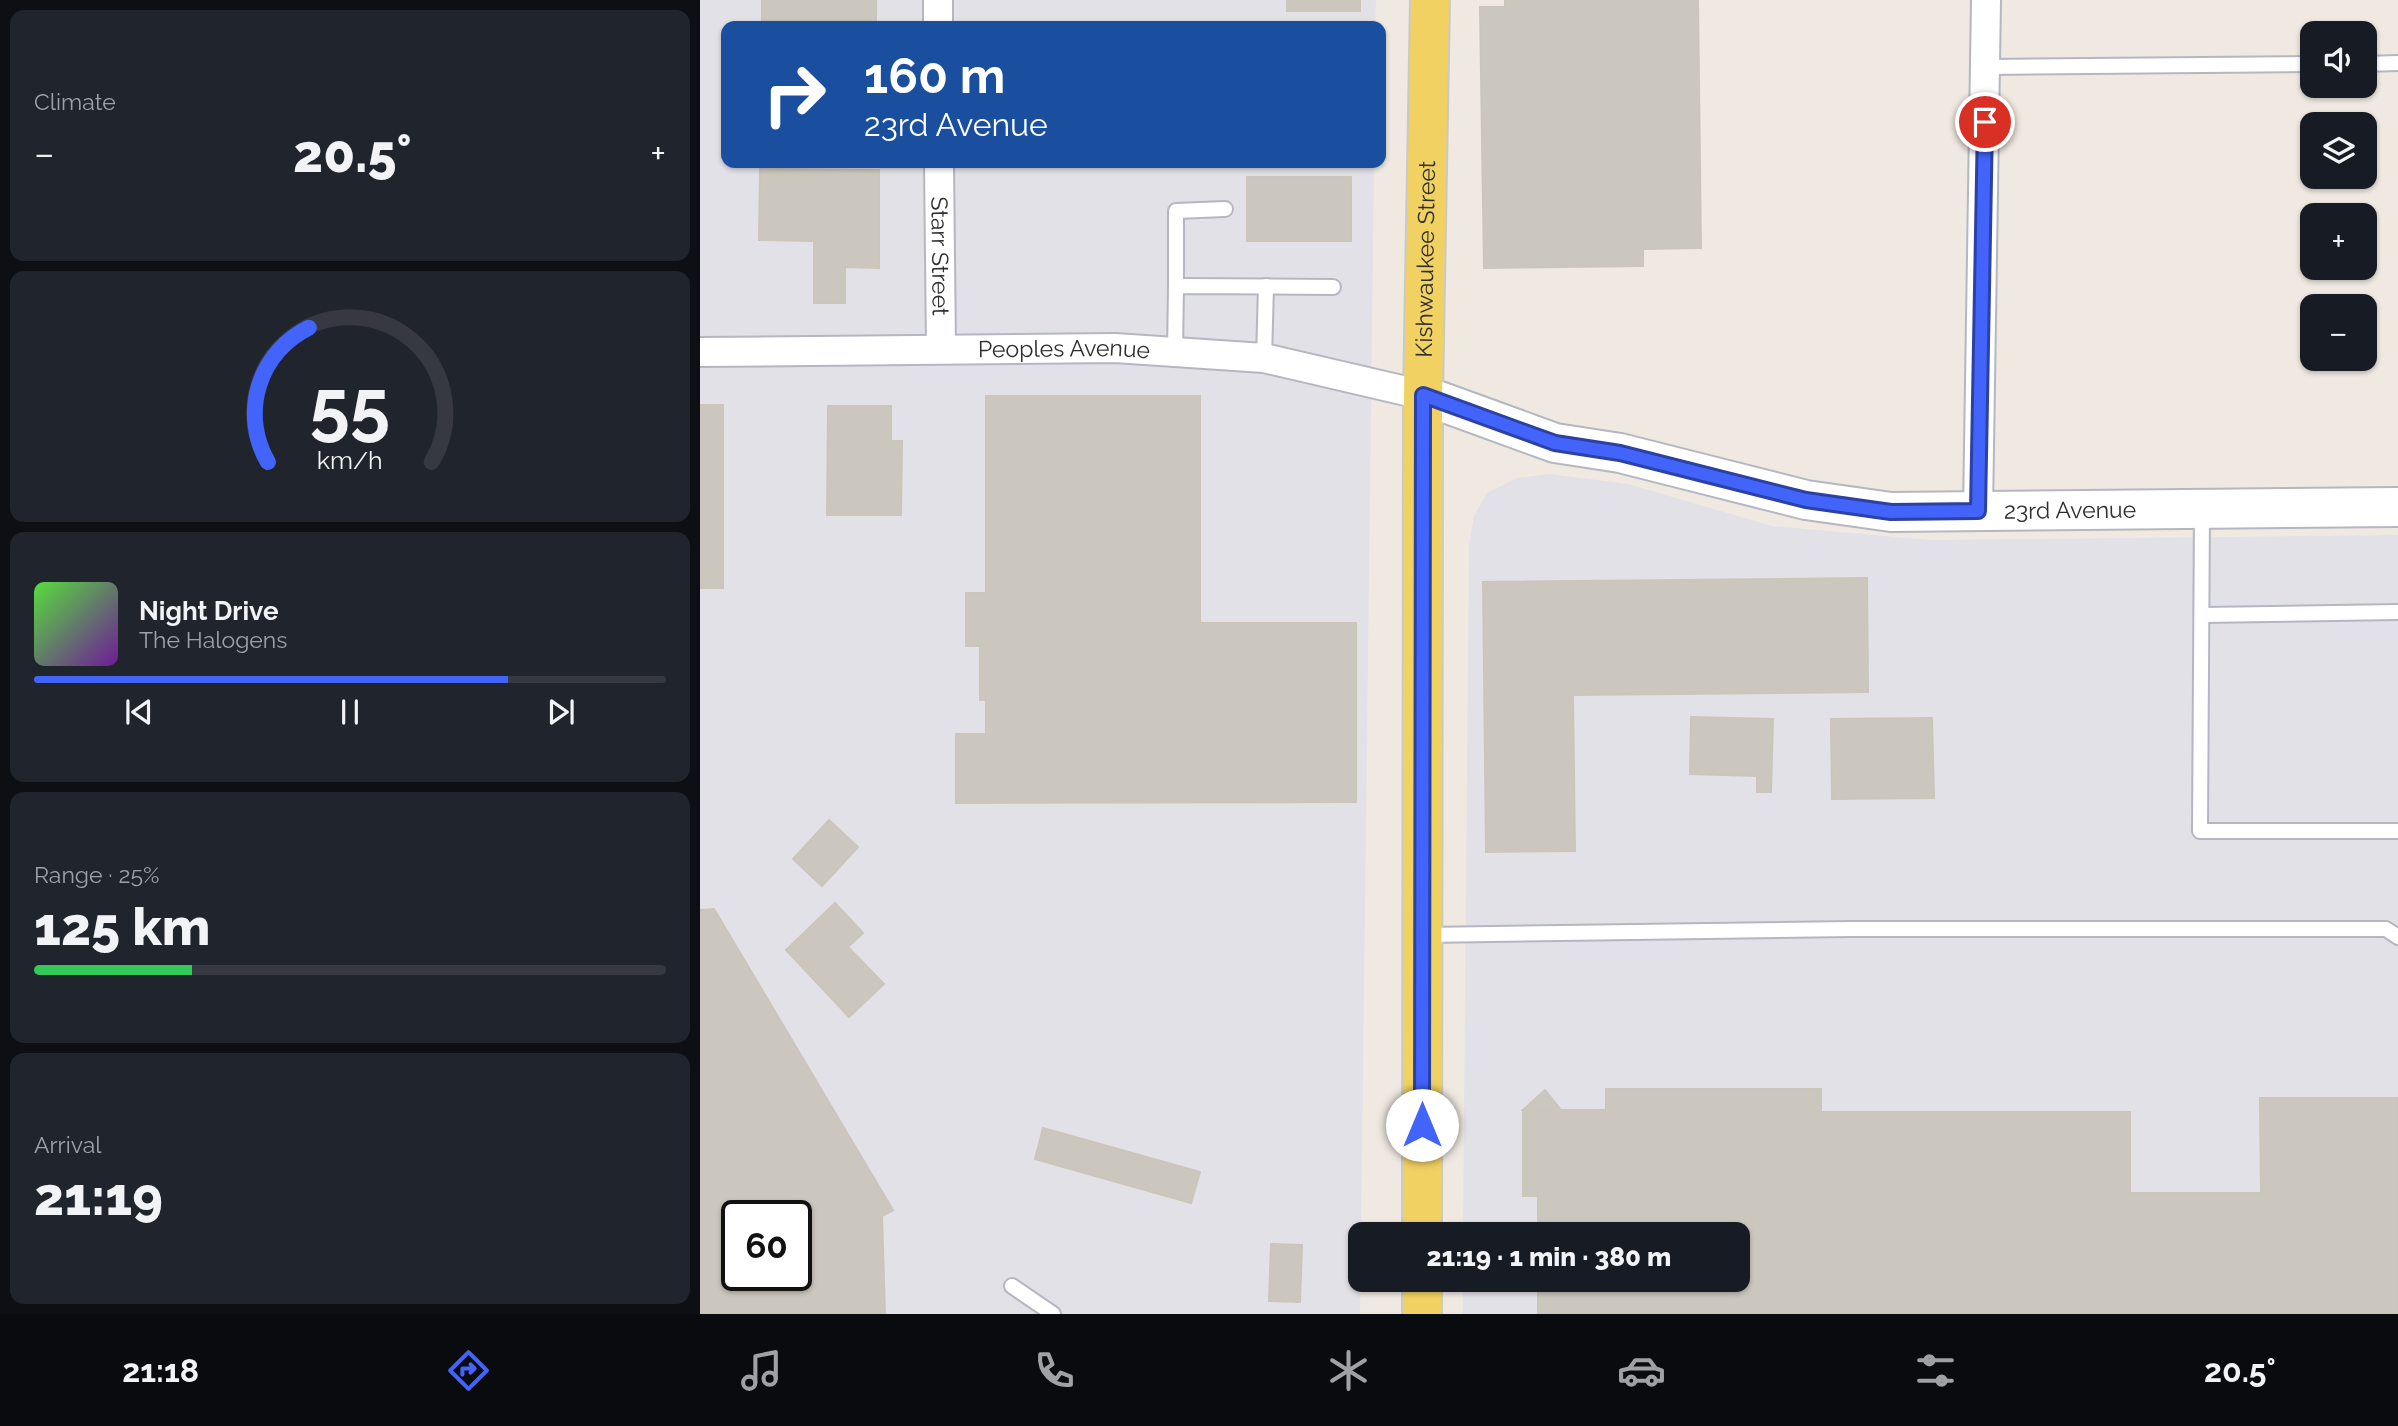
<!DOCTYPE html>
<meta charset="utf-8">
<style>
:root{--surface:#171b24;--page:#20242c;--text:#f1f3f6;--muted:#9ea1a6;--line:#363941;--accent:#4264fb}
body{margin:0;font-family:Raleway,sans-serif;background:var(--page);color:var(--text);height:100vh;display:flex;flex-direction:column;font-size:26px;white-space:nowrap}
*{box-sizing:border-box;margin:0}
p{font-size:23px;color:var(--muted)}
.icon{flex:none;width:38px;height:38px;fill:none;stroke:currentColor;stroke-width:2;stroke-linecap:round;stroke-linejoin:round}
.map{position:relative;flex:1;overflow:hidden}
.drawer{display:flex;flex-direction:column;gap:10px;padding:10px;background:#0d0f14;width:700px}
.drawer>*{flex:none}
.banner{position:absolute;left:21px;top:21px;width:665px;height:147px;border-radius:14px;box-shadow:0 2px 5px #0004;background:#1a4fa0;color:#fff;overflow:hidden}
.controls{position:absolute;left:1600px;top:21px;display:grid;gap:14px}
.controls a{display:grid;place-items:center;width:77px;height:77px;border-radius:14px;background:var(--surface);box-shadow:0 2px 5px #0004;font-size:35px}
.speed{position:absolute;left:21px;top:1200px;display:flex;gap:14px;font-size:35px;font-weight:700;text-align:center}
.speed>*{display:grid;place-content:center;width:91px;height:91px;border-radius:50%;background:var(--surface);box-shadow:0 2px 5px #0004;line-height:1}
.speed .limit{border:4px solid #111;border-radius:10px;background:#fff;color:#111}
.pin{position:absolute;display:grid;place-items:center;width:60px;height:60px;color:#fff;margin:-30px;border:4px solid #fff;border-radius:50%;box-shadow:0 2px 7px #0007}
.me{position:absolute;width:77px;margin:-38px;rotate:0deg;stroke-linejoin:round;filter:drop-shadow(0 0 5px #0008)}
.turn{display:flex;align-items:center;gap:24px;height:147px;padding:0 28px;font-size:32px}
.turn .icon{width:91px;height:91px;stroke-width:2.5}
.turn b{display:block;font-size:49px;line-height:60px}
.big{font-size:52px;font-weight:800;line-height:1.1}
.drawer .tile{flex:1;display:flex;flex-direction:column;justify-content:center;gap:10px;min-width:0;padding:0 24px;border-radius:14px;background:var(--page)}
.drawer .dial{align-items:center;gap:0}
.dial svg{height:182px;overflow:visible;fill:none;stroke:var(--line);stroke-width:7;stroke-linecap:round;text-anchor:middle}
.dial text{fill:var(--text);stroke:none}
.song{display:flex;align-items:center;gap:21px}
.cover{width:84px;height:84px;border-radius:10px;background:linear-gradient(135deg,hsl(110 70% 55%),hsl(280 70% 35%))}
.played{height:7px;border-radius:4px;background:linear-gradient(90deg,var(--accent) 75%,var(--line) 75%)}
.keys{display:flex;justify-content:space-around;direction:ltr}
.heat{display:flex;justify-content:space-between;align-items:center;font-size:38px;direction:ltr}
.charge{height:10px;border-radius:5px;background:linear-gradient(90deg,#34c759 25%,var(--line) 0)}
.trip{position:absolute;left:648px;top:1222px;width:402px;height:70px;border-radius:14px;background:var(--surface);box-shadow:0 2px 5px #0004;font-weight:800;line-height:70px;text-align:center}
.tabs{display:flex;height:112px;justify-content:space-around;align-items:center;background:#090b0e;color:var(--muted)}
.tabs .icon{width:49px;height:49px}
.tabs .on{color:var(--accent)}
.tabs b{font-size:32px;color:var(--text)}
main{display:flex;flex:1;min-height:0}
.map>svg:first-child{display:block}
</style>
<main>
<section class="drawer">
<div class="tile"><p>Climate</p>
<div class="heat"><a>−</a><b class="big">20.5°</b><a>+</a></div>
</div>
<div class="tile dial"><svg viewBox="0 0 100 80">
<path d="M14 69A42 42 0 1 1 86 69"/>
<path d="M14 69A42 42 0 0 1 32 10" stroke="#4264fb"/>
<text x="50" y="56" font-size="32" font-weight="700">55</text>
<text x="50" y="72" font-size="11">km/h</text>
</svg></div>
<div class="tile">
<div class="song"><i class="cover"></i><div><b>Night Drive</b><p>The Halogens</p></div></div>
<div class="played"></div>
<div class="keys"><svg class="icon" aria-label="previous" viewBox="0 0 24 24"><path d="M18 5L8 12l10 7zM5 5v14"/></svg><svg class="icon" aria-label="pause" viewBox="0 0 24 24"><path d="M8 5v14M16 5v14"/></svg><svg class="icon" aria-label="next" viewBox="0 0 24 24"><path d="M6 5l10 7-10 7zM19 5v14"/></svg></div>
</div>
<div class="tile"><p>Range · 25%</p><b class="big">125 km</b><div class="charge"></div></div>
<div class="tile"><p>Arrival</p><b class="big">21:19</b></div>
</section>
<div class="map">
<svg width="1698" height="1314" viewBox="0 0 1698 1314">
<rect width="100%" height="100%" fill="#efe9e1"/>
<!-- industrial -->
<g fill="#e3e1e8" fill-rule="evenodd">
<path d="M0 0H676L675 26H26V163H674L660 1314H0ZM37 1216H96V1276H37Z"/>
<polygon points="850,474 928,484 1072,526 1230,540 1698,535 1698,1314 763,1314 763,1279 1038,1279 1038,1234 763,1234 769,545 774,516 787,493 817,478"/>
</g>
<!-- building -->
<g fill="#cbc7bf" stroke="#cbc5ba" stroke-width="2" fill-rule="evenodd">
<rect x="62" y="0" width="114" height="26"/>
<rect x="587" y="0" width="73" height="11"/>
<polygon points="805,0 998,0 1001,248 943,249 943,266 784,268 780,7 805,7"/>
<polygon points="60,169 179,170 179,268 145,267 145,303 114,303 114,241 59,240"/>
<rect x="547" y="177" width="104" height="64"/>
<polygon points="286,396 500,396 500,623 656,623 656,802 256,803 256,734 286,734 286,700 280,700 280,646 266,646 266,593 286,593"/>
<rect x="0" y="405" width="23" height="183"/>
<polygon points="128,406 191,406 191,441 202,441 201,515 127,515"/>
<polygon points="1167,578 1168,692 873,695 875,851 786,852 783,582"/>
<polygon points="991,717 1073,719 1071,792 1057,792 1057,776 990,774"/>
<polygon points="1232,718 1234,798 1132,799 1131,719"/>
<polygon points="129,820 158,847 122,886 93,859"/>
<polygon points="135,903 163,933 148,947 184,984 149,1017 86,950"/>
<path d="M14 909 193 1210 182 1216 185 1314H0V910ZM37 1216H96V1276H37Z"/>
<polygon points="906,1089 1121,1089 1121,1112 1430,1112 1430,1193 1561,1193 1560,1098 1698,1098 1698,1314 838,1314 838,1279 1038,1279 1038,1234 838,1234 838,1196 823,1196 823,1110 906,1110"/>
<polygon points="845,1090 861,1110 823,1110"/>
<polygon points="343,1128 500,1172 491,1203 335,1159"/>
<polygon points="571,1244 602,1245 600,1302 569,1301"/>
</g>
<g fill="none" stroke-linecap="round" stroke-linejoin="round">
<defs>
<g id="lane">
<polyline points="1664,64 1698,63"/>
<polyline points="1286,67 1612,64"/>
<polyline points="476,286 476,211 525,209"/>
<polyline points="475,352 476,286 633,287"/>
<polyline points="564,358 566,286"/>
<polyline points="1502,510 1500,831 1698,831"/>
<polyline points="1502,615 1698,612"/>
<polyline points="725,935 1151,929 1686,929 1698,937"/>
<polyline points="312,1286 353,1314"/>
</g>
<g id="street">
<polyline points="238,0 238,26"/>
<path id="s1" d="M239 163 241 349"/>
<path id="s2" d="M0 352 415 348 564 358 723 395"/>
<polyline points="1278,511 1286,0"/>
</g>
<g id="secondary">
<path id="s3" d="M723 395 855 443 920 453 1106 500 1191 512 1698 507"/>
</g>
<g id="primary">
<path id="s4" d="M722 1234 723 395 730 0"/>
<polyline points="722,1314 722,1279"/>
</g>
</defs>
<!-- lane casing -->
<use href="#lane" stroke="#b4b7c1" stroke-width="18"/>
<!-- street casing -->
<use href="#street" stroke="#b4b7c1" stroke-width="32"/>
<!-- secondary casing -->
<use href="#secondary" stroke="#b4b7c1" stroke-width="42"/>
<!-- primary casing -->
<use href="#primary" stroke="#c9c9c9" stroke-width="42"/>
<!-- lane -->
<use href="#lane" stroke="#fff" stroke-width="14"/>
<!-- street -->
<use href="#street" stroke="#fff" stroke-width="28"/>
<!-- secondary -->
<use href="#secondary" stroke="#fff" stroke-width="38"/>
<!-- primary -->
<use href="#primary" stroke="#f2d163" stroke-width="38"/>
</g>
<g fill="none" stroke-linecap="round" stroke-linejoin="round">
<defs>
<polyline id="route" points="722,1125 723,395 855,443 920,453 1106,500 1191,512 1278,511 1285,122"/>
</defs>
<!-- route casing -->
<use href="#route" stroke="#2b41a3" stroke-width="18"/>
<!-- route -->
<use href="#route" stroke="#4264fb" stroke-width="12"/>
</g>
<g text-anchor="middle" stroke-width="6" stroke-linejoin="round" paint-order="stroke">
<!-- street labels -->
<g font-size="23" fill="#2e2e2e" stroke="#fff">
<text dy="8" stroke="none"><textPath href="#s1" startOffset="93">Starr Street</textPath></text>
<text dy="8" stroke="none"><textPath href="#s4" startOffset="975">Kishwaukee Street</textPath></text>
<text dy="8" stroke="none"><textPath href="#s2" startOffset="364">Peoples Avenue</textPath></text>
<text dy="8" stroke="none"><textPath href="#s3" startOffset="663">23rd Avenue</textPath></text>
</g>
</g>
</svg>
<div class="controls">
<a><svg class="icon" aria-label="sound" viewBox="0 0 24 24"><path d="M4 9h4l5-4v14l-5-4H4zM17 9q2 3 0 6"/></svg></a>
<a><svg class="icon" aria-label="layers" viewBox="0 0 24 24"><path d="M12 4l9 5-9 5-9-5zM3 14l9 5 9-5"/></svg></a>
<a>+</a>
<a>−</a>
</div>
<div class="speed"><div class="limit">60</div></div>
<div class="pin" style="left:1285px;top:122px;background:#d93025"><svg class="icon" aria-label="arrive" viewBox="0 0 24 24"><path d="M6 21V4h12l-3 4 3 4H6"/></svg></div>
<svg class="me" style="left:722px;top:1125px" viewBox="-20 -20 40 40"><circle r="19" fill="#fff"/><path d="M0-13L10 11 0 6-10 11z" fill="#4264fb"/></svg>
<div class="trip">21:19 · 1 min · 380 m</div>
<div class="banner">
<div class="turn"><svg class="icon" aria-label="right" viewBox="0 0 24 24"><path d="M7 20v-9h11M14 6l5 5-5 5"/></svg><div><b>160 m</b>23rd Avenue</div></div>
</div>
</div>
</main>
<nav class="tabs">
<b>21:18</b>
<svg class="icon on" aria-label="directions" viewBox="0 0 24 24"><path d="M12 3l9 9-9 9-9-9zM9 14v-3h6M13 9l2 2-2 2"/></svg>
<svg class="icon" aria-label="music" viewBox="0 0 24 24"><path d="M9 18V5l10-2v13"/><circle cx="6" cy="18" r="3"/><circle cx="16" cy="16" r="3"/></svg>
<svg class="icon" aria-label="phone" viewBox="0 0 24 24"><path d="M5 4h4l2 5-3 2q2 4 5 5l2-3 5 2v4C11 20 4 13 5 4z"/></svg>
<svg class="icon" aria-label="climate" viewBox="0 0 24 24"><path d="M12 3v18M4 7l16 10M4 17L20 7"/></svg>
<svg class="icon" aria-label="car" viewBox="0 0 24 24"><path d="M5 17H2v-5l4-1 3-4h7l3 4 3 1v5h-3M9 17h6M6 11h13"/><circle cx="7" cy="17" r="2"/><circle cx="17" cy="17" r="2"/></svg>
<svg class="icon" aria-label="filters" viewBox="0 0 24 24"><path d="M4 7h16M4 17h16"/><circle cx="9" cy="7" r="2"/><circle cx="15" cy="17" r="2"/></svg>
<b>20.5°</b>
</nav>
